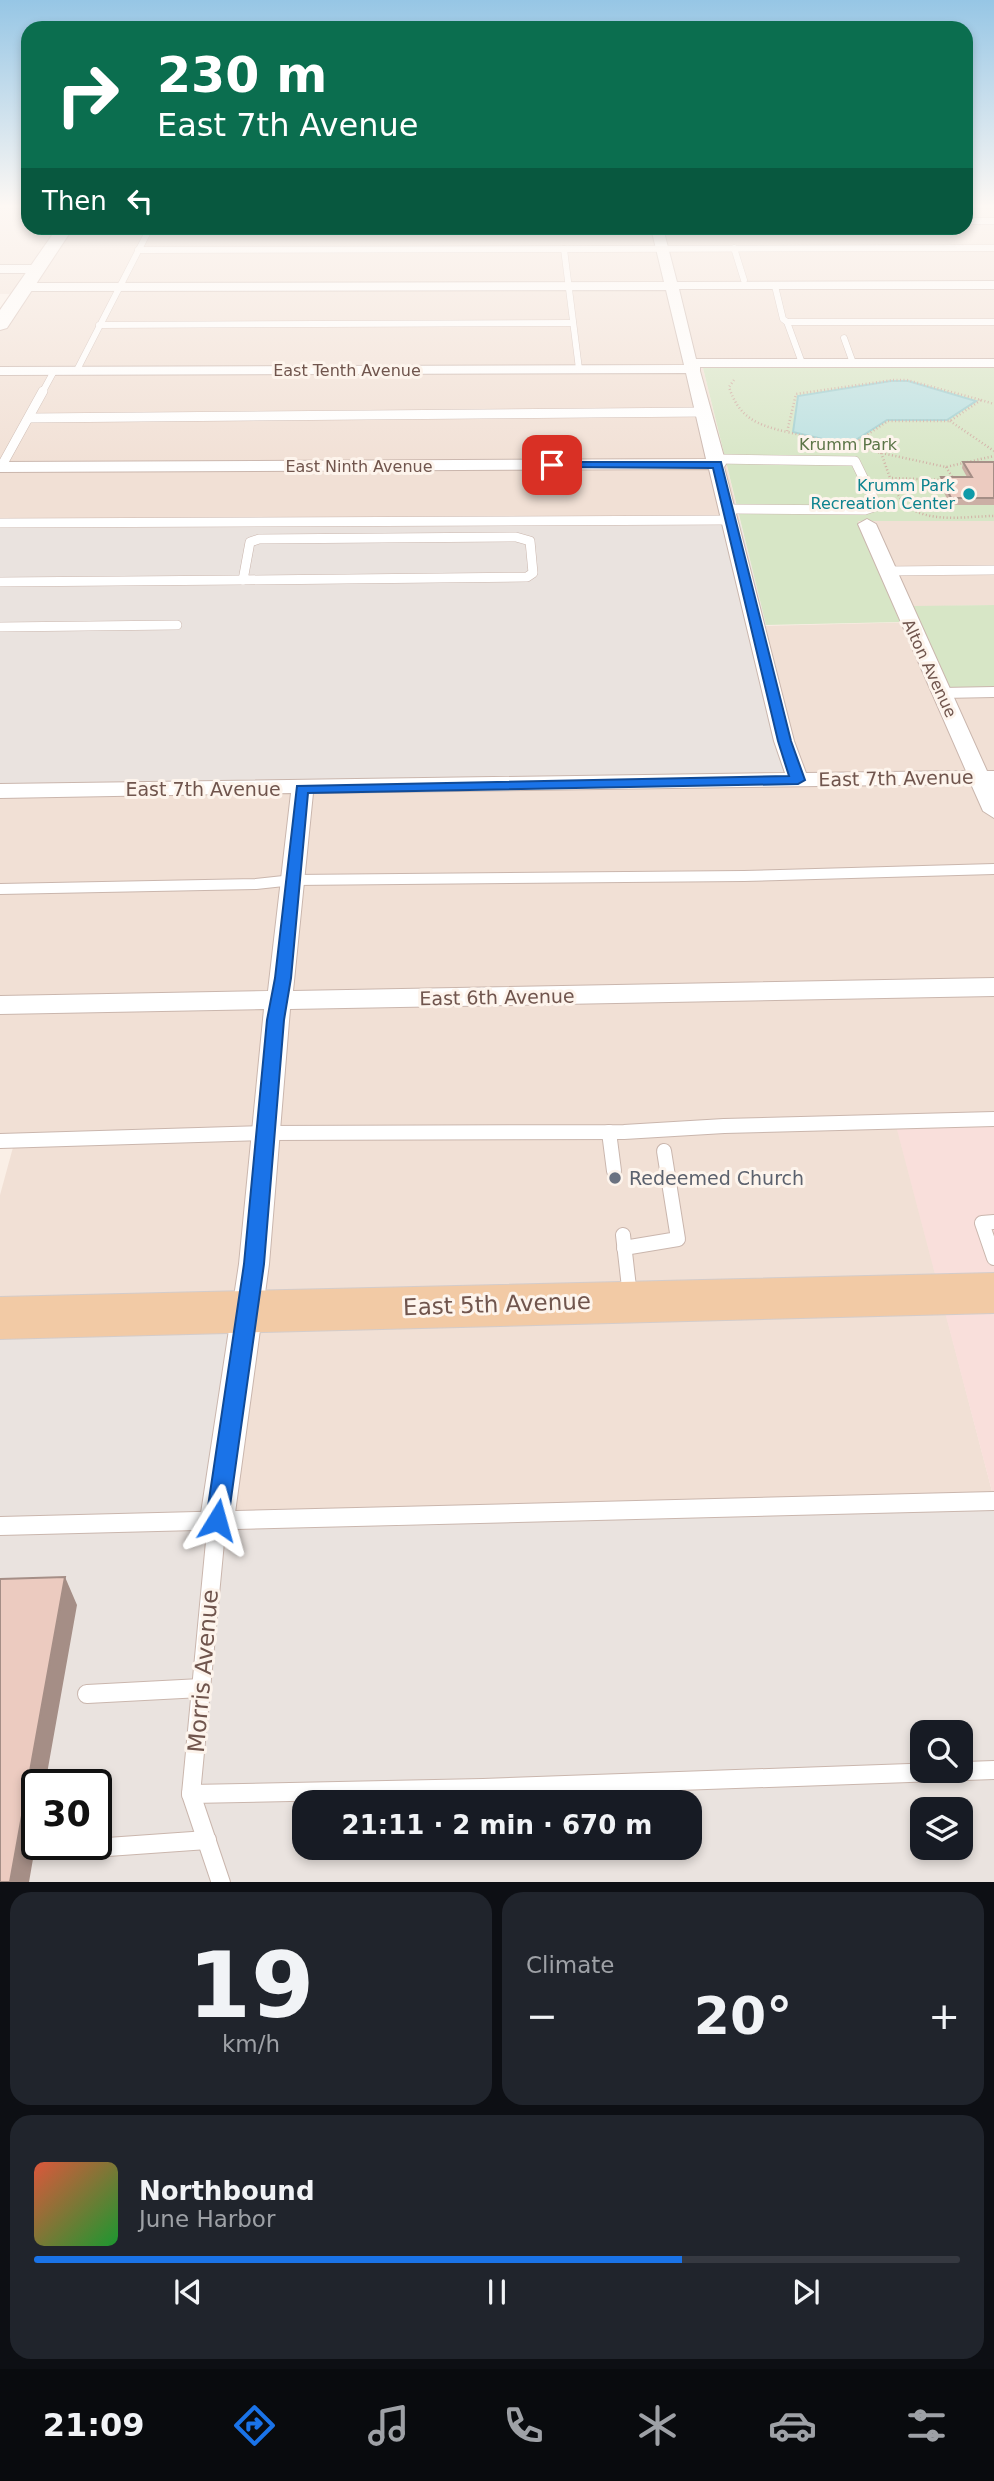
<!DOCTYPE html>
<meta charset="utf-8">
<style>
:root{--surface:#171b24;--page:#20242c;--text:#f1f3f6;--muted:#9ea1a6;--line:#363941;--accent:#1a73e8}
body{margin:0;font-family:"DejaVu Sans",sans-serif;background:var(--page);color:var(--text);height:100vh;display:flex;flex-direction:column;font-size:26px;white-space:nowrap}
*{box-sizing:border-box;margin:0}
p{font-size:23px;color:var(--muted)}
.icon{flex:none;width:38px;height:38px;fill:none;stroke:currentColor;stroke-width:2;stroke-linecap:round;stroke-linejoin:round}
.map{position:relative;height:1882px;overflow:hidden}
.panel{display:flex;flex-direction:column;gap:10px;padding:10px;background:#0d0f14;flex:1}
.panel>*{flex:none}
.guide{position:absolute;left:21px;top:21px;width:952px;height:214px;border-radius:21px;box-shadow:0 4px 10px #0003;background:#0b6e4f;color:#fff;overflow:hidden}
.tools{position:absolute;left:910px;top:1720px;display:grid;gap:14px}
.tools a{display:grid;place-items:center;width:63px;height:63px;border-radius:14px;background:var(--surface);box-shadow:0 4px 10px #0003;font-size:35px}
.speed{position:absolute;left:21px;top:1769px;display:flex;gap:14px;font-size:35px;font-weight:700;text-align:center}
.speed>*{display:grid;place-content:center;width:91px;height:91px;border-radius:50%;background:var(--surface);box-shadow:0 4px 10px #0003;line-height:1}
.speed .limit{border:4px solid #111;border-radius:10px;background:#fff;color:#111}
.pin{position:absolute;display:grid;place-items:center;width:60px;height:60px;color:#fff;margin:-30px;border-radius:14px;box-shadow:0 4px 10px #0006}
.me{position:absolute;width:77px;margin:-38px;rotate:8deg;stroke-linejoin:round;filter:drop-shadow(0 0 5px #0008)}
.turn{display:flex;align-items:center;gap:24px;height:147px;padding:0 21px;font-size:32px}
.turn .icon{width:91px;height:91px;stroke-width:2.5}
.turn b{display:block;font-size:49px;line-height:60px}
.then{display:flex;align-items:center;height:66px;padding:0 21px;background:#0003;gap:14px;font-size:26px}
.big{font-size:52px;font-weight:600;line-height:1.1}
.panel .widget{flex:1;display:flex;flex-direction:column;justify-content:center;gap:10px;min-width:0;padding:0 24px;border-radius:21px;background:var(--page)}
.panel .dial{align-items:center;gap:0}
.dial b{font-size:91px;line-height:1}
.song{display:flex;align-items:center;gap:21px}
.cover{width:84px;height:84px;border-radius:10px;background:linear-gradient(135deg,hsl(10 70% 55%),hsl(130 70% 35%))}
.played{height:7px;border-radius:4px;background:linear-gradient(90deg,var(--accent) 70%,var(--line) 70%)}
.keys{display:flex;justify-content:space-around;direction:ltr}
.heat{display:flex;justify-content:space-between;align-items:center;font-size:38px;direction:ltr}
.panel .tiles{flex:1;display:grid;gap:10px;grid-template-columns:1fr 1fr}
.widget:last-child{grid-column:span 2}
.trip{position:absolute;left:292px;top:1790px;width:410px;height:70px;border-radius:21px;background:var(--surface);box-shadow:0 4px 10px #0003;font-weight:600;line-height:70px;text-align:center}
.tab-bar{display:flex;height:112px;justify-content:space-around;align-items:center;background:#090b0e;color:var(--muted)}
.tab-bar .icon{width:49px;height:49px}
.tab-bar .current{color:var(--accent)}
.tab-bar b{font-size:32px;color:var(--text)}
.map>svg:first-child{display:block}
</style>
<div class="map">
<svg width="994" height="1883" viewBox="0 0 994 1883">
<rect width="100%" height="100%" fill="#faefe6"/>
<!-- residential -->
<g fill="#f1e0d5">
<polygon points="0,205 28,205 28,228 966,228 966,205 994,205 994,367 703,368 740,521 0,524 0,308 10,294 0,294"/>
<polygon points="857,521 994,521 994,605 893,607"/>
<polygon points="919,622 994,687 994,1120 896,1122 994,1499 219,1514 0,1313 0,1195 15,1140 0,1139 0,791 758,626"/>
</g>
<!-- commercial -->
<polygon fill="#f9dfdb" points="994,1120 994,1499 895,1122"/>
<!-- industrial -->
<g fill="#eae3df" fill-rule="evenodd">
<polygon points="740,521 766,625 758,626 801,779 0,791 0,524"/>
<path d="M244 1309 219 1514 994 1499V1882H0V1313ZM922 1732H961V1771H922ZM37 1785H96V1844H37ZM304 1802H690V1848H304ZM922 1810H961V1848H922Z"/>
</g>
<!-- green -->
<g fill="#d7e6c6">
<polygon points="994,367 994,521 858,521 900,622 766,625 703,368"/>
<polygon points="994,605 994,687 949,688 913,606"/>
</g>
<!-- water -->
<polygon fill="#bce1e1" stroke="#a4d1d2" stroke-width="2" points="891,381 908,381 976,401 947,420 887,420 848,445 793,432 798,396"/>
<g fill="none" stroke-linecap="round" stroke-linejoin="round">
<defs>
<g id="lane-far4">
<polyline points="734,248 744,280"/>
<polyline points="564,249 579,369"/>
<polyline points="138,250 994,248"/>
<polyline points="775,286 783,319 787,322 994,322"/>
<polyline points="787,322 802,363"/>
<polyline points="99,325 573,323"/>
<polyline points="844,338 853,363"/>
<polyline points="77,370 150,228"/>
<polyline points="42,393 54,371"/>
</g>
<g id="lane-far3">
<polyline points="31,418 705,412"/>
<polyline points="716,459 855,461 877,506 865,510 729,509"/>
<polyline points="1,467 43,391"/>
<polyline points="0,523 732,520"/>
<polygon points="516,537 530,541 533,573 527,577 243,580 250,542 259,539"/>
<polyline points="887,571 994,570"/>
<polyline points="0,582 243,580"/>
<polyline points="0,627 177,625"/>
</g>
<g id="lane-far2">
<polyline points="942,693 994,692"/>
<polyline points="0,889 256,884 293,880 744,876 994,869"/>
</g>
<g id="lane-far1">
<polyline points="609,1132 614,1171"/>
<polyline points="0,1141 264,1133 624,1132 724,1126 994,1119"/>
<polyline points="994,1222 982,1223 994,1258"/>
<polyline points="623,1235 630,1296"/>
<polyline points="624,1248 678,1239 664,1151"/>
</g>
<g id="lane">
<polyline points="217,1521 191,1794 221,1883"/>
<polyline points="0,1526 994,1501"/>
<polyline points="87,1694 201,1688"/>
<polyline points="191,1794 483,1788 994,1770"/>
<polyline points="65,1850 207,1840"/>
</g>
<g id="street">
<rect x="966" y="218" width="28" height="6"/>
<polygon points="651,228 663,228 677,282 994,281 994,289 679,289 696,359 994,359 994,367 700,367 700,371 726,464 724,467 794,741 806,773 966,771 858,524 867,519 876,524 987,771 994,771 994,818 983,811 971,784 313,793 293,991 994,978 994,996 290,1009 269,1264 234,1520 229,1532 217,1537 205,1532 200,1520 239,1264 264,1009 0,1014 0,996 268,991 291,793 0,798 0,784 785,773 774,741 709,469 0,472 0,462 706,459 686,373 0,375 0,367 684,365 666,290 25,291 19,287 25,283 664,282"/>
<polygon points="0,265 37,265 43,269 37,273 0,273"/>
</g>
<polygon id="secondary" points="57,228 73,228 7,328 0,330 0,310"/>
<polygon id="primary" points="994,1273 994,1313 0,1339 0,1297"/>
</defs>
<!-- lane-far4 casing -->
<use href="#lane-far4" stroke="#cab6ad" stroke-width="7"/>
<!-- lane-far3 casing -->
<use href="#lane-far3" stroke="#cab6ad" stroke-width="10"/>
<!-- lane-far2 casing -->
<use href="#lane-far2" stroke="#cab6ad" stroke-width="12"/>
<!-- lane-far1 casing -->
<use href="#lane-far1" stroke="#cab6ad" stroke-width="16"/>
<!-- lane casing -->
<use href="#lane" stroke="#cab6ad" stroke-width="20"/>
<!-- street casing -->
<use href="#street" stroke="#cab6ad" stroke-width="2"/>
<!-- secondary casing -->
<use href="#secondary" stroke="#cfb7ae" stroke-width="2"/>
<!-- primary casing -->
<use href="#primary" stroke="#d4ccca" stroke-width="2"/>
<!-- path -->
<g stroke="#d1afa4" stroke-width="2.5" stroke-dasharray="1 2.5" stroke-linecap="butt">
<path d="M734 380 729 387C739 418 757 425 787 432"/>
<polygon points="893,380 907,380 981,400 950,421 888,421 850,446 787,432 796,394"/>
<polyline points="981,400 994,404"/>
<polyline points="950,421 994,451"/>
<polyline points="868,450 946,467 994,456"/>
<path d="M881 453C887 468 891 485 900 498 919 526 966 516 994 516"/>
<polyline points="946,467 954,480"/>
<polyline points="892,478 945,480"/>
</g>
<!-- lane-far4 -->
<use href="#lane-far4" stroke="#fff" stroke-width="6"/>
<!-- lane-far3 -->
<use href="#lane-far3" stroke="#fff" stroke-width="9"/>
<!-- lane-far2 -->
<use href="#lane-far2" stroke="#fff" stroke-width="10"/>
<!-- lane-far1 -->
<use href="#lane-far1" stroke="#fff" stroke-width="14"/>
<!-- lane -->
<use href="#lane" stroke="#fff" stroke-width="18"/>
<!-- street -->
<use href="#street" fill="#fff" fill-rule="evenodd"/>
<!-- secondary -->
<use href="#secondary" fill="#fff" fill-rule="evenodd"/>
<!-- primary -->
<use href="#primary" fill="#f2caa5" fill-rule="evenodd"/>
</g>
<!-- wall -->
<polygon fill="#cbafa5" points="963,462 994,462 994,505 950,505 940,484 941,477 967,477 962,468"/>
<!-- shaded-wall -->
<polygon fill="#a58e86" points="65,1577 77,1605 45,1785 37,1785 37,1836 29,1882 10,1882"/>
<!-- building -->
<g fill="#eccbc0" stroke="#a58e86" stroke-width="2">
<polygon points="963,462 994,462 994,498 951,498 941,477 972,477"/>
<polygon points="65,1577 10,1882 0,1882 0,1579"/>
</g>
<!-- sky -->
<linearGradient id="sky" x2="0" y2="1"><stop stop-color="#96c6e5"/><stop offset="0.44" stop-color="#fdf8f4"/><stop offset="1" stop-color="#fdf8f4" stop-opacity="0"/></linearGradient>
<rect width="994" height="469" fill="url(#sky)"/>
<!-- route -->
<polygon fill="#1a73e8" stroke="#114b97" stroke-width="2" points="552,462 721,462 791,741 805,780 798,784 308,793 291,978 284,1020 264,1264 228,1520 225,1528 217,1531 209,1528 206,1520 244,1264 267,1020 275,978 297,786 789,776 778,741 713,468 549,467 549,463"/>
<!-- markers -->
<circle fill="#0f9aa8" stroke="#fdf4ec" stroke-width="2.5" cx="969" cy="494" r="7"/>
<circle fill="#6b7280" stroke="#fdf4ec" stroke-width="2.5" cx="615" cy="1178" r="7"/>
<g text-anchor="middle" stroke-width="6" stroke-linejoin="round" paint-order="stroke">
<!-- far-street labels -->
<g font-size="16" fill="#70554d" stroke="#fdf4ec">
<text x="347" y="376">East Tenth Avenue</text>
<text x="359" y="472">East Ninth Avenue</text>
<text transform="translate(930 668) rotate(65)" y="6">Alton Avenue</text>
</g>
<!-- far-park labels -->
<g font-size="16" fill="#5b7547" stroke="#fdf4ec">
<text x="848" y="450">Krumm Park</text>
</g>
<!-- far-culture labels -->
<g font-size="16" fill="#0d838f" stroke="#fdf4ec" text-anchor="end">
<text x="955" y="491">Krumm Park<tspan x="955" dy="18">Recreation Center</tspan></text>
</g>
<!-- street labels -->
<g font-size="19" fill="#70554d" stroke="#fdf4ec">
<text transform="translate(896 778) rotate(-1)" y="7">East 7th Avenue</text>
<text x="203" y="796">East 7th Avenue</text>
<text transform="translate(497 997) rotate(-1)" y="7">East 6th Avenue</text>
</g>
<!-- worship labels -->
<g font-size="19" fill="#5b616d" stroke="#fdf4ec" text-anchor="start">
<text x="629" y="1185">Redeemed Church</text>
</g>
<!-- near-street labels -->
<g font-size="23" fill="#70554d" stroke="#fdf4ec">
<text transform="translate(497 1304) rotate(-2)" y="8">East 5th Avenue</text>
<text transform="translate(203 1671) rotate(-85)" y="8">Morris Avenue</text>
</g>
</g>
</svg>
<div class="tools">
<a><svg class="icon" aria-label="search" viewBox="0 0 24 24"><circle cx="10" cy="10" r="6"/><path d="M15 15l6 6"/></svg></a>
<a><svg class="icon" aria-label="layers" viewBox="0 0 24 24"><path d="M12 4l9 5-9 5-9-5zM3 14l9 5 9-5"/></svg></a>
</div>
<div class="speed"><div class="limit">30</div></div>
<div class="pin" style="left:552px;top:465px;background:#d93025"><svg class="icon" aria-label="arrive" viewBox="0 0 24 24"><path d="M6 21V4h12l-3 4 3 4H6"/></svg></div>
<svg class="me" style="left:217px;top:1520px" viewBox="-20 -20 40 40"><path d="M0-17L14 15 0 8-14 15z" fill="#1a73e8" stroke="#fff" stroke-width="4"/></svg>
<div class="trip">21:11 · 2 min · 670 m</div>
<div class="guide">
<div class="turn"><svg class="icon" aria-label="right" viewBox="0 0 24 24"><path d="M7 20v-9h11M14 6l5 5-5 5"/></svg><div><b>230 m</b>East 7th Avenue</div></div>
<div class="then">Then<svg class="icon" aria-label="left" viewBox="0 0 24 24"><path d="M17 20v-9H6M10 6l-5 5 5 5"/></svg></div>
</div>
</div>
<section class="panel">
<div class="tiles">
<div class="widget dial"><b>19</b><p>km/h</p></div>
<div class="widget"><p>Climate</p>
<div class="heat"><a>−</a><b class="big">20°</b><a>+</a></div>
</div>
<div class="widget">
<div class="song"><i class="cover"></i><div><b>Northbound</b><p>June Harbor</p></div></div>
<div class="played"></div>
<div class="keys"><svg class="icon" aria-label="previous" viewBox="0 0 24 24"><path d="M18 5L8 12l10 7zM5 5v14"/></svg><svg class="icon" aria-label="pause" viewBox="0 0 24 24"><path d="M8 5v14M16 5v14"/></svg><svg class="icon" aria-label="next" viewBox="0 0 24 24"><path d="M6 5l10 7-10 7zM19 5v14"/></svg></div>
</div>
</div>
</section>
<nav class="tab-bar">
<b>21:09</b>
<svg class="icon current" aria-label="directions" viewBox="0 0 24 24"><path d="M12 3l9 9-9 9-9-9zM9 14v-3h6M13 9l2 2-2 2"/></svg>
<svg class="icon" aria-label="music" viewBox="0 0 24 24"><path d="M9 18V5l10-2v13"/><circle cx="6" cy="18" r="3"/><circle cx="16" cy="16" r="3"/></svg>
<svg class="icon" aria-label="phone" viewBox="0 0 24 24"><path d="M5 4h4l2 5-3 2q2 4 5 5l2-3 5 2v4C11 20 4 13 5 4z"/></svg>
<svg class="icon" aria-label="climate" viewBox="0 0 24 24"><path d="M12 3v18M4 7l16 10M4 17L20 7"/></svg>
<svg class="icon" aria-label="car" viewBox="0 0 24 24"><path d="M5 17H2v-5l4-1 3-4h7l3 4 3 1v5h-3M9 17h6M6 11h13"/><circle cx="7" cy="17" r="2"/><circle cx="17" cy="17" r="2"/></svg>
<svg class="icon" aria-label="filters" viewBox="0 0 24 24"><path d="M4 7h16M4 17h16"/><circle cx="9" cy="7" r="2"/><circle cx="15" cy="17" r="2"/></svg>
</nav>
